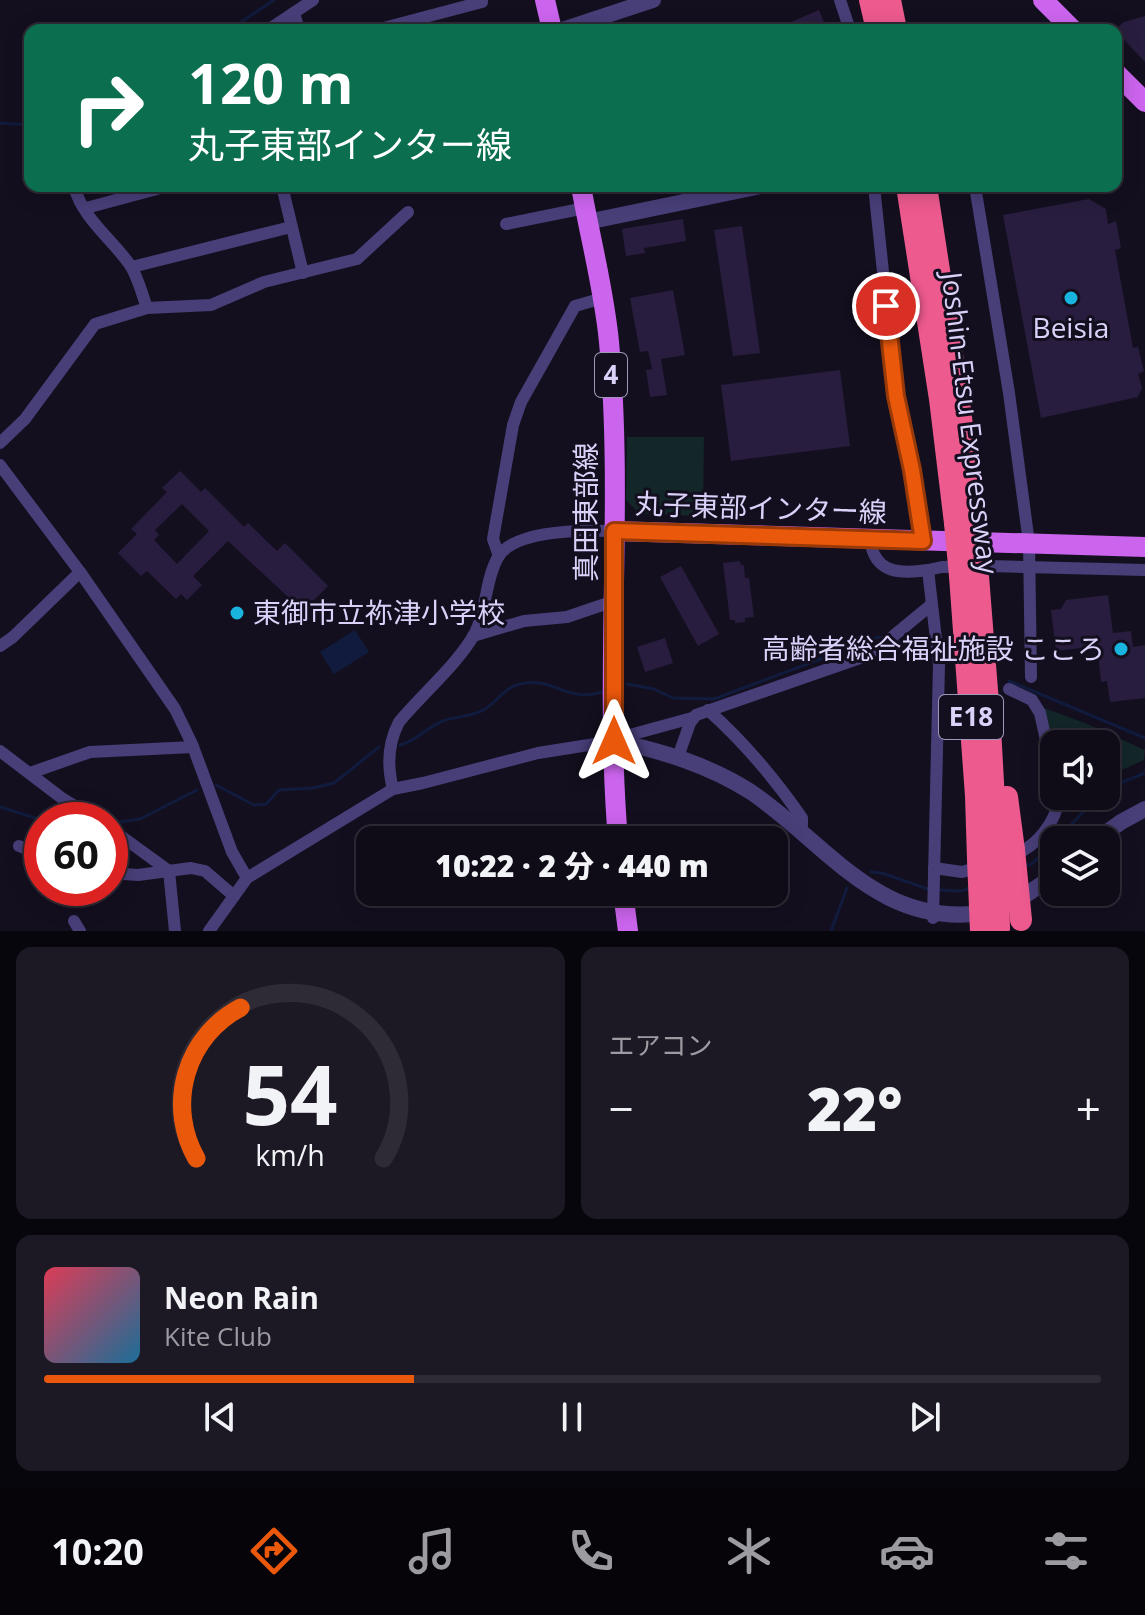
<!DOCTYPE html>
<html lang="ja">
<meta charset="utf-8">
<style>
:root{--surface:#0f0b17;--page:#1d1924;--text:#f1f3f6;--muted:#9b9ba1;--line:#2f2b36;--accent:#ea580c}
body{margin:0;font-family:"Open Sans","Noto Sans JP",sans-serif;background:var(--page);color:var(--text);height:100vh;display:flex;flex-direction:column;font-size:30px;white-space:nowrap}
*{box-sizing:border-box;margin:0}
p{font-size:26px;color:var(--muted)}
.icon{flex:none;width:44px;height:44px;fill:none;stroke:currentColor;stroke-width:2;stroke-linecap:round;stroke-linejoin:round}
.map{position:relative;height:931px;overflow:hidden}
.drawer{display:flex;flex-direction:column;gap:16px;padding:16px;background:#08060d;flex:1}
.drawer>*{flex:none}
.banner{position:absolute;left:24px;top:24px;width:1098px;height:168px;border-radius:16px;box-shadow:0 4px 20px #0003,0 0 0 2px var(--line);background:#0b6e4f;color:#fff;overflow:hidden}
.tools{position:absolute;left:1040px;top:730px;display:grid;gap:16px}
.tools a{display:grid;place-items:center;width:80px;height:80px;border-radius:16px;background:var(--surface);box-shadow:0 4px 20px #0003,0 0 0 2px var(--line);font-size:40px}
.speed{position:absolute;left:24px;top:802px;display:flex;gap:16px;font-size:40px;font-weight:700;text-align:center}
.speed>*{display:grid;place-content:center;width:104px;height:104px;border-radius:50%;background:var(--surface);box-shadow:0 4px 20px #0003,0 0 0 2px var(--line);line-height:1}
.speed .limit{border:12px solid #d22;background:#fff;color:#111}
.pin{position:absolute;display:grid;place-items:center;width:68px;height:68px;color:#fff;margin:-34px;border:4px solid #fff;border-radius:50%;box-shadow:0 2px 8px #0007}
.me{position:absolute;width:88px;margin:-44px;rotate:0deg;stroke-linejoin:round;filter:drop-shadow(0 0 6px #0008)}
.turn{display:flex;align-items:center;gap:28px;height:168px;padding:0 32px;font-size:36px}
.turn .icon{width:104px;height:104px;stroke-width:2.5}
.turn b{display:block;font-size:56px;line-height:68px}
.big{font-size:60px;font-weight:800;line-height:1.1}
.drawer .tile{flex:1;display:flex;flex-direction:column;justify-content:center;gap:12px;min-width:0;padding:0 28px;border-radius:16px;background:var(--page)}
.drawer .dial{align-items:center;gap:0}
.dial svg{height:208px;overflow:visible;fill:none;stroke:var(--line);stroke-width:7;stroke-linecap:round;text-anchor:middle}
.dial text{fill:var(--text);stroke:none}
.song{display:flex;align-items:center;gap:24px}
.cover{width:96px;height:96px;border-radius:12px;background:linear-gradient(135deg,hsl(350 70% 55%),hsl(200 70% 35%))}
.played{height:8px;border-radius:4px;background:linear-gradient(90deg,var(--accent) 35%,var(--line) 35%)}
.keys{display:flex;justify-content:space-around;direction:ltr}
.heat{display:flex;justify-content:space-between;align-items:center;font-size:44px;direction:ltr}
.drawer .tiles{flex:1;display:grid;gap:16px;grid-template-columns:1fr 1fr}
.tile:last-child{grid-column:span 2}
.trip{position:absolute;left:356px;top:826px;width:432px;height:80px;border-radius:16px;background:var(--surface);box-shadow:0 4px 20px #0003,0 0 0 2px var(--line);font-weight:800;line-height:80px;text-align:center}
.tab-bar{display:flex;height:128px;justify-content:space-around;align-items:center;background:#060409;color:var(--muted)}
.tab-bar .icon{width:56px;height:56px}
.tab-bar .active{color:var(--accent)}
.tab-bar b{font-size:36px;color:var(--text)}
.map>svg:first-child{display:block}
</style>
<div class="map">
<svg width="1145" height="931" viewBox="0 0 1145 931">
<rect width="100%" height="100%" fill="#140f1f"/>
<!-- green -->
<g fill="#132628">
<polygon points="627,437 704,437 703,516 640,514 626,500"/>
<polygon points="1044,708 1085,723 1145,750 1144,760 1106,777 1106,744 1054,744 1054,760 1046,730"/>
</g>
<!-- water -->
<polygon fill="#101b3d" points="355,630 369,652 334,674 320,652"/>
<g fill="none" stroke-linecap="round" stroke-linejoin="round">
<!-- stream -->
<g stroke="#101b3d" stroke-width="3">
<polyline points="229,30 274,0"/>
<polyline points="0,123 30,125"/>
<polyline points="895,641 934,651"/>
<polyline points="941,654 955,660"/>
<polyline points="1009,681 1145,738"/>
<polyline points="627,684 654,689 673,698 714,699 826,657 845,656 877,637 884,638"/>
<path d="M400 745C417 741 427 727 443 721 456 716 473 717 485 709 498 701 504 688 520 684 555 676 563 703 603 692"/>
<polyline points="216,785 254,805 266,804 279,790 313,788 334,783 379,747"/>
<polyline points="1106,789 1145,773"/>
<polyline points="0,807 42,820"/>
<polyline points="113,823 140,819 197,790"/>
<polyline points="1056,840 1099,796"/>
<polyline points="1023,867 1032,864 1054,842"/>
<polyline points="871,872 882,873 928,889"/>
<polyline points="936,890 962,891 971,887"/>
<polyline points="831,931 847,888"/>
</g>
</g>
<!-- building -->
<g fill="#281d3e" fill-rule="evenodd">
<polygon points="819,10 827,30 772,30"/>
<polygon points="1145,16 1145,62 1115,30 1124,22"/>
<polygon points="1089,199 1106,209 1108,224 1116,221 1121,248 1115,250 1133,348 1138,347 1144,371 1138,374 1142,388 1138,397 1041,418 1003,215"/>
<polygon points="683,219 686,241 644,248 645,253 626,256 622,229"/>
<polygon points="742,226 760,353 733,356 714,230"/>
<polygon points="673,290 685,355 661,359 667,395 650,397 646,370 652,369 648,351 640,352 630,298"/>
<polygon points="840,370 850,446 731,461 721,385"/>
<path d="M180 471 201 492 205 488 244 527 248 523 277 551 285 543 328 586 303 611 228 541 193 576 202 585 187 600 181 594 176 599 147 571 141 576 118 553 137 534 131 529 167 492 162 488ZM182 504 209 531 177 564 154 540 159 535 155 530Z"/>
<polygon points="740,561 741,565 744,565 745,578 749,578 754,617 745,618 745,622 735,623 735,620 730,620 723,563"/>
<polygon points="681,566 719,634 698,646 660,577"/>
<polygon points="1108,595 1113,633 1131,631 1133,647 1145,645 1145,698 1110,702 1107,681 1101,682 1097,646 1056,651 1051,610 1061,609 1066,600"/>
<polygon points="665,638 673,663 645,672 637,647"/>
</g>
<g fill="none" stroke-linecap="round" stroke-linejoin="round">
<!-- minor -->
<g stroke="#483f79" stroke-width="12">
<polyline points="840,0 850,30"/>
<polyline points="294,13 299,30"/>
<polyline points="268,30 313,0"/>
<polyline points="376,30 482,2 482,0"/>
<path d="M74 186C82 218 112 239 130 265 138 277 142 294 147 308"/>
<polyline points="282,186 303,273"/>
<polyline points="874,186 896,396 912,470 923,541"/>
<polyline points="975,186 1009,393 1029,543 1031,677"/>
<polyline points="86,208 168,186"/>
<polyline points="506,224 585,208"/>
<polyline points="132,267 291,227"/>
<polyline points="0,443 25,419 95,324 147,308 211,305 264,282 357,259 408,212"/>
<polyline points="0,465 80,572 175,709 192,744 232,852 247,878"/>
<path d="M870 540C875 574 900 574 928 570"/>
<polyline points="499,556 493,539 513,425 521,402 575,306 603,298"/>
<polyline points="473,636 524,621 567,617 614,601"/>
<polyline points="0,646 13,637 80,572"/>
<polyline points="1009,689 1032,700 1040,713 1054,776"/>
<path d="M708 710C745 743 775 779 802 818V825L797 830"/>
<polyline points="626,736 692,718"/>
<polyline points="0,751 63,799 98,820"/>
<polyline points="678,757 690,723 696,715 863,657 880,647 931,605"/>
<polyline points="30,773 90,752 193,747"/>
<path d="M393 789C387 766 388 743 399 722 422 694 458 664 475 633 487 609 485 580 498 557 515 529 586 530 614 531"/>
<polyline points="110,828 169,871 175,931"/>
<polyline points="19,846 42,855"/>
<path d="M1011 856C1036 848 1057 822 1059 796"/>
<polyline points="934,868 962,872 983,866"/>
<polyline points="110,873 138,875 191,868 205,871 234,896"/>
<polyline points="933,918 939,665 928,570 942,567 988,566 1145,570"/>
<polyline points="74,921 80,931"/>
<polyline points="209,931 247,878 393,789 423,783 538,753 614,741"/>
</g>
<!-- tertiary -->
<g stroke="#483f79" stroke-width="16">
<polyline points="562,30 653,0"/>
<polyline points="587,222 761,186"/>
<path d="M614 741C662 751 709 765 751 792 830 846 880 931 990 912"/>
<polyline points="1096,840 1121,822 1145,809"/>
<polyline points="1012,904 1054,876"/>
</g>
<!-- primary -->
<g stroke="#cc65ee" stroke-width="20">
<polyline points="545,0 552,30"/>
<polyline points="1043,0 1073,30"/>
<polyline points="1116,73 1145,102"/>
<path d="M581 186C590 238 604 289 609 342 624 507 604 674 618 840"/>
<polyline points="614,531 1145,547"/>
<polyline points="623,892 628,931"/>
</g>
<!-- motorway -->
<g stroke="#ed5a8e" stroke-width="22">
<polyline points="870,0 877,30"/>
<polyline points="890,0 896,30"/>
<polyline points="907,186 940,399 955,523"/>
<polyline points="926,186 959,400 973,523"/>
<polyline points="960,576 976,796 978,859"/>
<polyline points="978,576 990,728 997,854"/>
<polyline points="1007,797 1014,850"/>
</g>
<!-- motorway-bridge -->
<g stroke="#ed5a8e" stroke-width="22">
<polyline points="955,523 960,576"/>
<polyline points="973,523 978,576"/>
<polyline points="1014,850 1021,920"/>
<polyline points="997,854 999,928"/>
<polyline points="978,859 981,931"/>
</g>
</g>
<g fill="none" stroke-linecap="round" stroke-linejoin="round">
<defs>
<polyline id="route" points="614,741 614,531 923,541 912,470 896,396 886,306"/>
</defs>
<!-- route casing -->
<use href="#route" stroke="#983908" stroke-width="20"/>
<!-- route -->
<use href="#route" stroke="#ea580c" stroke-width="14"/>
</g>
<!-- markers -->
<g fill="#18b3df" stroke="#140f1f" stroke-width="3">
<circle cx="1071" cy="298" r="8"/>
<circle cx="237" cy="613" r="8"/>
<circle cx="1121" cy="649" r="8"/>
</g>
<g text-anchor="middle" stroke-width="6" stroke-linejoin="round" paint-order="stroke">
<!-- shield labels -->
<g fill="#140f1f" stroke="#9f98b8" stroke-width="2">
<rect x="595" y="353" width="32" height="44" rx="6"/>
<rect x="939" y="695" width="64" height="44" rx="6"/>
</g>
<g font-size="26" font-weight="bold" fill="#dbd2fa">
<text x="611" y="384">4</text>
<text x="971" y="726">E18</text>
</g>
<!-- poi labels -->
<g font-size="28" fill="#dbd2fa" stroke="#140f1f">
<text x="1071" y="338">Beisia</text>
<text x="253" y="623" text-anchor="start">東御市立祢津小学校</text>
<text x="1105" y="659" text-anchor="end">高齢者総合福祉施設 こころ</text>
</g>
<!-- street labels -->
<g font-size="28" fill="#dbd2fa" stroke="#140f1f">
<text transform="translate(970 423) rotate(83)" y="10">Joshin-Etsu Expressway</text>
<text transform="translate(761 508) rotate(2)" y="10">丸子東部インター線</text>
<text transform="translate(586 512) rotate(-90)" y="10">真田東部線</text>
</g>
</g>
</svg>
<div class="tools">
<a><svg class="icon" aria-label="sound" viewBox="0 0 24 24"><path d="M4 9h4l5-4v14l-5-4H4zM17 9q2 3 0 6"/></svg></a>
<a><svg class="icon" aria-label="layers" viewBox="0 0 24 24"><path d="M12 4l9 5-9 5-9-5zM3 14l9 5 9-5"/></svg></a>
</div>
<div class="speed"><div class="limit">60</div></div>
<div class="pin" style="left:886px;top:306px;background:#d93025"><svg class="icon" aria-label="arrive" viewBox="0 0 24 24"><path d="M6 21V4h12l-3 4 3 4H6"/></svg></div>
<svg class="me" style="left:614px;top:741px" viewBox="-20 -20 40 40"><path d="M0-17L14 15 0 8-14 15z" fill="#ea580c" stroke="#fff" stroke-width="4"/></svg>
<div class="trip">10:22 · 2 分 · 440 m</div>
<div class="banner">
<div class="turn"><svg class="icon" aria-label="right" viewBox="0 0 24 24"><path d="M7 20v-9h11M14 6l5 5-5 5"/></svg><div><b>120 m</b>丸子東部インター線</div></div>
</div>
</div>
<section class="drawer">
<div class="tiles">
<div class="tile dial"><svg viewBox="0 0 100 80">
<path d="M14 69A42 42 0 1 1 86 69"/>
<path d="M14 69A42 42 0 0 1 31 11" stroke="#ea580c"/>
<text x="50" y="56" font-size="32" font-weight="700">54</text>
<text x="50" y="72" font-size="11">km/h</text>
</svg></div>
<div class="tile"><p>エアコン</p>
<div class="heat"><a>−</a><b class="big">22°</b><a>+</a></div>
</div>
<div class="tile">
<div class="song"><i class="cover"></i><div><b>Neon Rain</b><p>Kite Club</p></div></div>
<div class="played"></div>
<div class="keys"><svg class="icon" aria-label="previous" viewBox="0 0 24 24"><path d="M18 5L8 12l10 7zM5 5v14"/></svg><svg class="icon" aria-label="pause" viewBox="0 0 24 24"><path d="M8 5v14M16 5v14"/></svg><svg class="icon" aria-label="next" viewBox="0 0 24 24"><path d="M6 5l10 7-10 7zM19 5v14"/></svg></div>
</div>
</div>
</section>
<nav class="tab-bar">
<b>10:20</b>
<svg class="icon active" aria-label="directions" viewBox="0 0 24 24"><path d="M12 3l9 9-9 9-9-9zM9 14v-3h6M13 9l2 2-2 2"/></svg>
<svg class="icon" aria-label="music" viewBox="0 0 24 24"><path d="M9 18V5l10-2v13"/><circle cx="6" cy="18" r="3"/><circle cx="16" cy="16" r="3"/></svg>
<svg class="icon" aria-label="phone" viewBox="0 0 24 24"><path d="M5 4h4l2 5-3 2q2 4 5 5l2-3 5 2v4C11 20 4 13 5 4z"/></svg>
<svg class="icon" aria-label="climate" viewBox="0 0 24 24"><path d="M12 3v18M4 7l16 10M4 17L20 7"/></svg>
<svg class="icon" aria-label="car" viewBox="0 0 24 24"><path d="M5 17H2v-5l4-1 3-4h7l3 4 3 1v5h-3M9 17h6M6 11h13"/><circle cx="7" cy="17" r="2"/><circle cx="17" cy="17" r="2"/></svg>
<svg class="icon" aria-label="filters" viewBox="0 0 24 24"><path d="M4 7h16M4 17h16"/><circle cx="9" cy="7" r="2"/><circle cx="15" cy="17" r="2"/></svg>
</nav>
